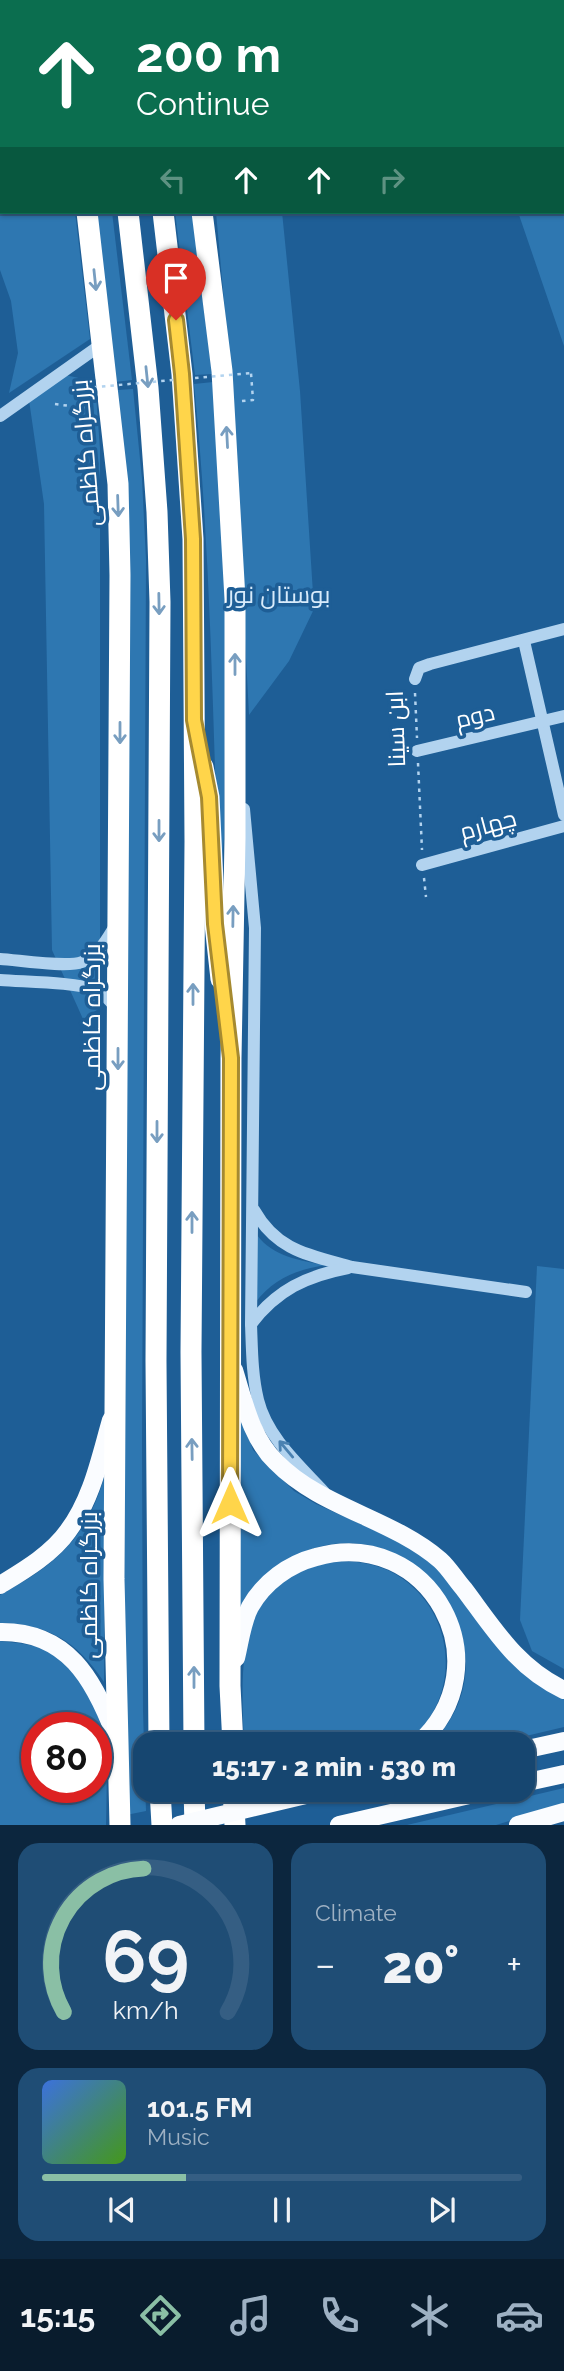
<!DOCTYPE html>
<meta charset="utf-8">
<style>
:root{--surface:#164670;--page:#1f4d75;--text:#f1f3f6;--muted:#9eb1c3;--line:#355e83;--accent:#8abfa5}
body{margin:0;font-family:Raleway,Cairo,sans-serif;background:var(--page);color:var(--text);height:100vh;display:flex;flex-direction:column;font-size:26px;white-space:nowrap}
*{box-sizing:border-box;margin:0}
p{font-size:23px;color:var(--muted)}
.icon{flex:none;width:38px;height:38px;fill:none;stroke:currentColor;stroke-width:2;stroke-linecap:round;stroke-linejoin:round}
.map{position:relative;height:1825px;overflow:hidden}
.side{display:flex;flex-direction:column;gap:18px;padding:18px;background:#0c263e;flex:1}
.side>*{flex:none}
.hud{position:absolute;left:0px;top:0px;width:565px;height:214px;box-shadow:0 2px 5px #0004,0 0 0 2px var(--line);background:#0b6e4f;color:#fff;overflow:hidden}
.speed{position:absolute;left:21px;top:1712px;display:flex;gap:14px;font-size:35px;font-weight:700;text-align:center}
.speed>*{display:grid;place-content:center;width:91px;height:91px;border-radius:50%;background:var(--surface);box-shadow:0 2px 5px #0004,0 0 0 2px var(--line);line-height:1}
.speed .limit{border:10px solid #d22;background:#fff;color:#111}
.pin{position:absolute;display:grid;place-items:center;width:60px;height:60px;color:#fff;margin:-72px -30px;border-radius:50% 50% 50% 0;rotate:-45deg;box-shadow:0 0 7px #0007}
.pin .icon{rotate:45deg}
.me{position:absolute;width:77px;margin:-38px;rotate:0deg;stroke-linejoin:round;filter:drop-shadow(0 0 5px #0008)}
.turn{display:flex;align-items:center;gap:24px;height:147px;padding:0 21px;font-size:32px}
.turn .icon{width:91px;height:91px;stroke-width:2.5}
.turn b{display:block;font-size:49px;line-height:60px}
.lanes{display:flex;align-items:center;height:66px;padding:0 21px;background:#0003;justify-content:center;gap:35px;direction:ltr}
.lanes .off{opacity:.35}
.big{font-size:52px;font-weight:800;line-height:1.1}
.side .tile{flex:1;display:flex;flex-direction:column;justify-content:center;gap:10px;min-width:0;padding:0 24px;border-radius:21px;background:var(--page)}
.side .dial{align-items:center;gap:0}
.dial svg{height:182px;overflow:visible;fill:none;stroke:var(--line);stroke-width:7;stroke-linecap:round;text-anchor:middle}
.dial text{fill:var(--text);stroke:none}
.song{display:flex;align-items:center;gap:21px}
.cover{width:84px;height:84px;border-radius:10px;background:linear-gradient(135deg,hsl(220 70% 55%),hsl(100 70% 35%))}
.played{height:7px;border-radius:4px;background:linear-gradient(90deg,var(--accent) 30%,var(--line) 30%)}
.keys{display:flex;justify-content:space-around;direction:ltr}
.heat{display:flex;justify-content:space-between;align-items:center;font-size:38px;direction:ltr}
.side .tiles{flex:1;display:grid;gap:18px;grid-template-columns:1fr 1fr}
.tile:last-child{grid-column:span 2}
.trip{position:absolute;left:133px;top:1732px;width:402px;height:70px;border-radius:21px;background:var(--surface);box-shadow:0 2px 5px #0004,0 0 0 2px var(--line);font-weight:800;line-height:70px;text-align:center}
.tabs{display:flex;height:112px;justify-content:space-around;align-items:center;background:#091c2d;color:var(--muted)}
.tabs .icon{width:49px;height:49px}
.tabs .active{color:var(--accent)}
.tabs b{font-size:32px;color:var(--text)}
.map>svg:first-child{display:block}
</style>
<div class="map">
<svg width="564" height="1825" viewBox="0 0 564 1825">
<rect width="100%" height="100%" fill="#1e5e96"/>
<!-- green -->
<g fill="#2e77b1" fill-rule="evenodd">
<polygon points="0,0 13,2 2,2 2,212 75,212 90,339 9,393 18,353 11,301 0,270"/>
<polygon points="446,0 564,0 564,346 518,212 564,212 564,2 446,2"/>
<polygon points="95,212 112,212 132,380 115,382"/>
<polygon points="175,212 192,212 212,374 195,375"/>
<polygon points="216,212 282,212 300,391 314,609 289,661 249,715 232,390"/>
<polygon points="65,375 88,380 96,394 100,449 100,1008 83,1019 52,950 44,504 29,400"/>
<path d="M213 382 226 611 224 837 222 859 217 830C212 681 209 532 194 384Z"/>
<polygon points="133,389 142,479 146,560 142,1442 143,1711 146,1811 126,1815 124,1639 127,1067 118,390"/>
<path d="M257 1235C272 1256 301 1261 325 1265 296 1270 273 1279 255 1303Z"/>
<polygon points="537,1266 564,1269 564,1669 532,1651 520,1620"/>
<path d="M241 1415 253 1450 294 1491 316 1504 403 1543 423 1556 441 1572 508 1660 525 1675 564 1697V1727L488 1745H429C508 1674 450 1545 348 1543 332 1543 310 1547 297 1556 279 1568 255 1597 239 1612Z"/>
<path d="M105 1475 104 1682C77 1641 48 1624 0 1623V1595C57 1564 86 1539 105 1475Z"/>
<path d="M337 1561C361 1561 384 1565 403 1579 460 1620 460 1705 403 1745H244C241 1663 233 1578 337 1561Z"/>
<path d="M0 1641C17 1643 37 1644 52 1653 58 1657 63 1663 68 1668 112 1709 107 1770 106 1825H0ZM37 1727H96V1787H37Z"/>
<polygon points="564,1788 564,1804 496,1825 407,1825"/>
</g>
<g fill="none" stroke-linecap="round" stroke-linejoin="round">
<!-- path -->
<g stroke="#b2d3ef" stroke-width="2.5" stroke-dasharray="3.5 5" stroke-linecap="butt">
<polyline points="85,388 86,409"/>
<polyline points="242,401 253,400 251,373"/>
<polyline points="55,404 92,409"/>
<polyline points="415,693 417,738"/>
<polyline points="418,763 422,850"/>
<polyline points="424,878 426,897"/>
</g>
<!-- minor -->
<g stroke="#b2d3ef" stroke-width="12">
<polyline points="0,416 102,344"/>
<polyline points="524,641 564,815"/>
<polyline points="415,679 419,668 430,664 564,629"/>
<polyline points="417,751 564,716"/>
<path d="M244 809 255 928 251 1324C252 1350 252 1375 258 1400 267 1437 299 1465 324 1492"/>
<polyline points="422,865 564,826"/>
<path d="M0 959C18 960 67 968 82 962 98 956 107 939 115 926"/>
<path d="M0 980C24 982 76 982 96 990 105 994 111 1002 117 1009"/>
<path d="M254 1210C277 1251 309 1255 352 1267L526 1292"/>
<path d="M251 1324C277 1290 306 1276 348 1268"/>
</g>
<!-- major -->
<g stroke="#fafcff" stroke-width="18">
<polyline points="22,0 24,2"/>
<path d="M234 1370C244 1402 251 1438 276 1462 321 1508 391 1518 440 1560 449 1568 456 1580 464 1589 494 1629 517 1668 564 1690"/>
<path d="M0 1585C23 1571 52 1554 68 1531 92 1499 100 1458 111 1420"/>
<path d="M0 1632C67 1631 94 1679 115 1735"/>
<path d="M236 1658C240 1642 242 1622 250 1607 264 1582 289 1564 316 1557 429 1525 507 1665 417 1745"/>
<polyline points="523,1750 564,1741"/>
<polyline points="523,1783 564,1774"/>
<polyline points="339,1825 491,1790"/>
<polyline points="518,1825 564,1812"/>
</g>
<!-- highway -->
<g stroke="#fff" stroke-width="21">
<polyline points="64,0 64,2"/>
<polyline points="103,0 103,2"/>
<polyline points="137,0 138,2"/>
<polyline points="179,0 180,2"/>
<polyline points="87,212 118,484 120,575 114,1579 120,1825"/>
<polyline points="128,212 148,388 157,512 160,602 156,1361 159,1745"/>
<polyline points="163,212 182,374 193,539 195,841 191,1352 194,1745"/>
<polyline points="202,212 222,371 235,599 235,838 231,1058 230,1686 233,1745"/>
<polyline points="203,767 209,797 215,924 221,979"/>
<polyline points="160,1790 162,1825"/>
<polyline points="194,1790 195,1825"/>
<polyline points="233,1790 235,1825"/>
</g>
<!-- path-bridge -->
<polyline stroke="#b2d3ef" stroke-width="2.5" stroke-dasharray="3.5 5" stroke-linecap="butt" points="85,388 251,373"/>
<!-- major-bridge -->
<polyline stroke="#fafcff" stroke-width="18" points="179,1825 327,1790"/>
</g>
<!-- one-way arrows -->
<defs><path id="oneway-shaft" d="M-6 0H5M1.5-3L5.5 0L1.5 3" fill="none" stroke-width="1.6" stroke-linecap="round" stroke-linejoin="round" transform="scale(1.75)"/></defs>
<g stroke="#789ec0">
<use href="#oneway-shaft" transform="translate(95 280) rotate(84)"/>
<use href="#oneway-shaft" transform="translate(147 377) rotate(84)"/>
<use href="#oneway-shaft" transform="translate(227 437) rotate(-93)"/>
<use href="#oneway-shaft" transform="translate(118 506) rotate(88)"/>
<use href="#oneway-shaft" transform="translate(159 604) rotate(89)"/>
<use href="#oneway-shaft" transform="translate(235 664) rotate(-90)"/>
<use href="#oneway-shaft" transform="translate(120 733) rotate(90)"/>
<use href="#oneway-shaft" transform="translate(159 831) rotate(90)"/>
<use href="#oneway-shaft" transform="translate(233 916) rotate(-89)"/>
<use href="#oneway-shaft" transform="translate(193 994) rotate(-90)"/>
<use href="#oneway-shaft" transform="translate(118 1059) rotate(90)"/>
<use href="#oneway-shaft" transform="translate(157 1132) rotate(90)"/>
<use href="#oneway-shaft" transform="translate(192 1222) rotate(-90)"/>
<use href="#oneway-shaft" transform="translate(192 1449) rotate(-91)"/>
<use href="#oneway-shaft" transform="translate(194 1677) rotate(-90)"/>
</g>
<use stroke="#4a81b1" href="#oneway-shaft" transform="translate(286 1449) rotate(-130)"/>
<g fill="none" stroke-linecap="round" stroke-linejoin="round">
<defs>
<polyline id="route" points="176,320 182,374 193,539 194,720 209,797 215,924 231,1058 230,1503"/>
</defs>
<!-- route casing -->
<use href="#route" stroke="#a68a30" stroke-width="18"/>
<!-- route -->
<use href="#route" stroke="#ffd54a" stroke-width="12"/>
</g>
<g text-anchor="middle" stroke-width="7" stroke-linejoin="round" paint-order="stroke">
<!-- street labels -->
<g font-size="24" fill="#fff" stroke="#1e5e96">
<text transform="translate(86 453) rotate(-95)" y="8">بزرگراه کاظمی</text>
<text transform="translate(475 716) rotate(-13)" y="8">دوم</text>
<text transform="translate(396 729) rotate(-92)" y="8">ابن سینا</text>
<text transform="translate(488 825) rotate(-15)" y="8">چهارم</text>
<text transform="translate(92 1017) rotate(-90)" y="8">بزرگراه کاظمی</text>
<text transform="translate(89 1585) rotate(-90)" y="8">بزرگراه کاظمی</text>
</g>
<!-- park labels -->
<g font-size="24" fill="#d8ebfb" stroke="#1e5e96">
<text x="279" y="603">بوستان نور</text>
</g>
</g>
</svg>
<div class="speed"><div class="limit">80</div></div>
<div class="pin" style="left:176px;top:320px;background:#d93025"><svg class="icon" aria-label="arrive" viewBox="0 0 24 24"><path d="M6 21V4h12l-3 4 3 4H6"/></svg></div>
<svg class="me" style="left:230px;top:1503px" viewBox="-20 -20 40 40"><path d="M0-17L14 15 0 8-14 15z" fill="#ffd54a" stroke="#fff" stroke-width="4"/></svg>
<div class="trip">15:17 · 2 min · 530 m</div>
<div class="hud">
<div class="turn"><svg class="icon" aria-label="ahead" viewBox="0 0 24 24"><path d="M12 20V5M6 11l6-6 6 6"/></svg><div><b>200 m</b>Continue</div></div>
<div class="lanes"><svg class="icon off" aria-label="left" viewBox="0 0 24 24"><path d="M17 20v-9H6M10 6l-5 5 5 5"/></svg><svg class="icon" aria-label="ahead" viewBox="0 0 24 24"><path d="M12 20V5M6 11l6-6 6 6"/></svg><svg class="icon" aria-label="ahead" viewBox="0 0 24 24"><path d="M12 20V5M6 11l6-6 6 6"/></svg><svg class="icon off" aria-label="right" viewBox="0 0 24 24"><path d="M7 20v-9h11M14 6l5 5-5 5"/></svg></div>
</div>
</div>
<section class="side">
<div class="tiles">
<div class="tile dial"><svg viewBox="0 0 100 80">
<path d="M14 69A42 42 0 1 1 86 69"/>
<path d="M14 69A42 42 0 0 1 49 6" stroke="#8abfa5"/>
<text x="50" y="56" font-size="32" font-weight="700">69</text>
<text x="50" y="72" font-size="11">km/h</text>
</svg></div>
<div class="tile"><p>Climate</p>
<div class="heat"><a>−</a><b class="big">20°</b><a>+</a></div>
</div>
<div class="tile">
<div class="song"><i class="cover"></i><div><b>101.5 FM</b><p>Music</p></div></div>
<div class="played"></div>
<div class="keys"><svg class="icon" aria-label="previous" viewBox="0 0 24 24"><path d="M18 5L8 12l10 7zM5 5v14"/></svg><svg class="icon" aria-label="pause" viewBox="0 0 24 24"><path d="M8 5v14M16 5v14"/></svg><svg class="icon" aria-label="next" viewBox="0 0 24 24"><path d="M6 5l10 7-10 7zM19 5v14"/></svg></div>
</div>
</div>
</section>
<nav class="tabs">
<b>15:15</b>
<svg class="icon active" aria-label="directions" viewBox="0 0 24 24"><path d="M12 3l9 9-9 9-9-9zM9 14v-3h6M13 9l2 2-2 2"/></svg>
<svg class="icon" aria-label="music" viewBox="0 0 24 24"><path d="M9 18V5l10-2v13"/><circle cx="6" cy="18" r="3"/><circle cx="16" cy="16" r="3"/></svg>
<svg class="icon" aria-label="phone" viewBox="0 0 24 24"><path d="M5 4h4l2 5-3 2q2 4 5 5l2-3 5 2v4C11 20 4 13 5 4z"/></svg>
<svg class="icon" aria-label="climate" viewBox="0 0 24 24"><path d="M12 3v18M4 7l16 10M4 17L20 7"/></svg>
<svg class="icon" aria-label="car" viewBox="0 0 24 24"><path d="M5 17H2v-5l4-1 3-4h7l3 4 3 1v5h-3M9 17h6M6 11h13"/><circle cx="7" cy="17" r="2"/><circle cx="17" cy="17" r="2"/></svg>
</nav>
